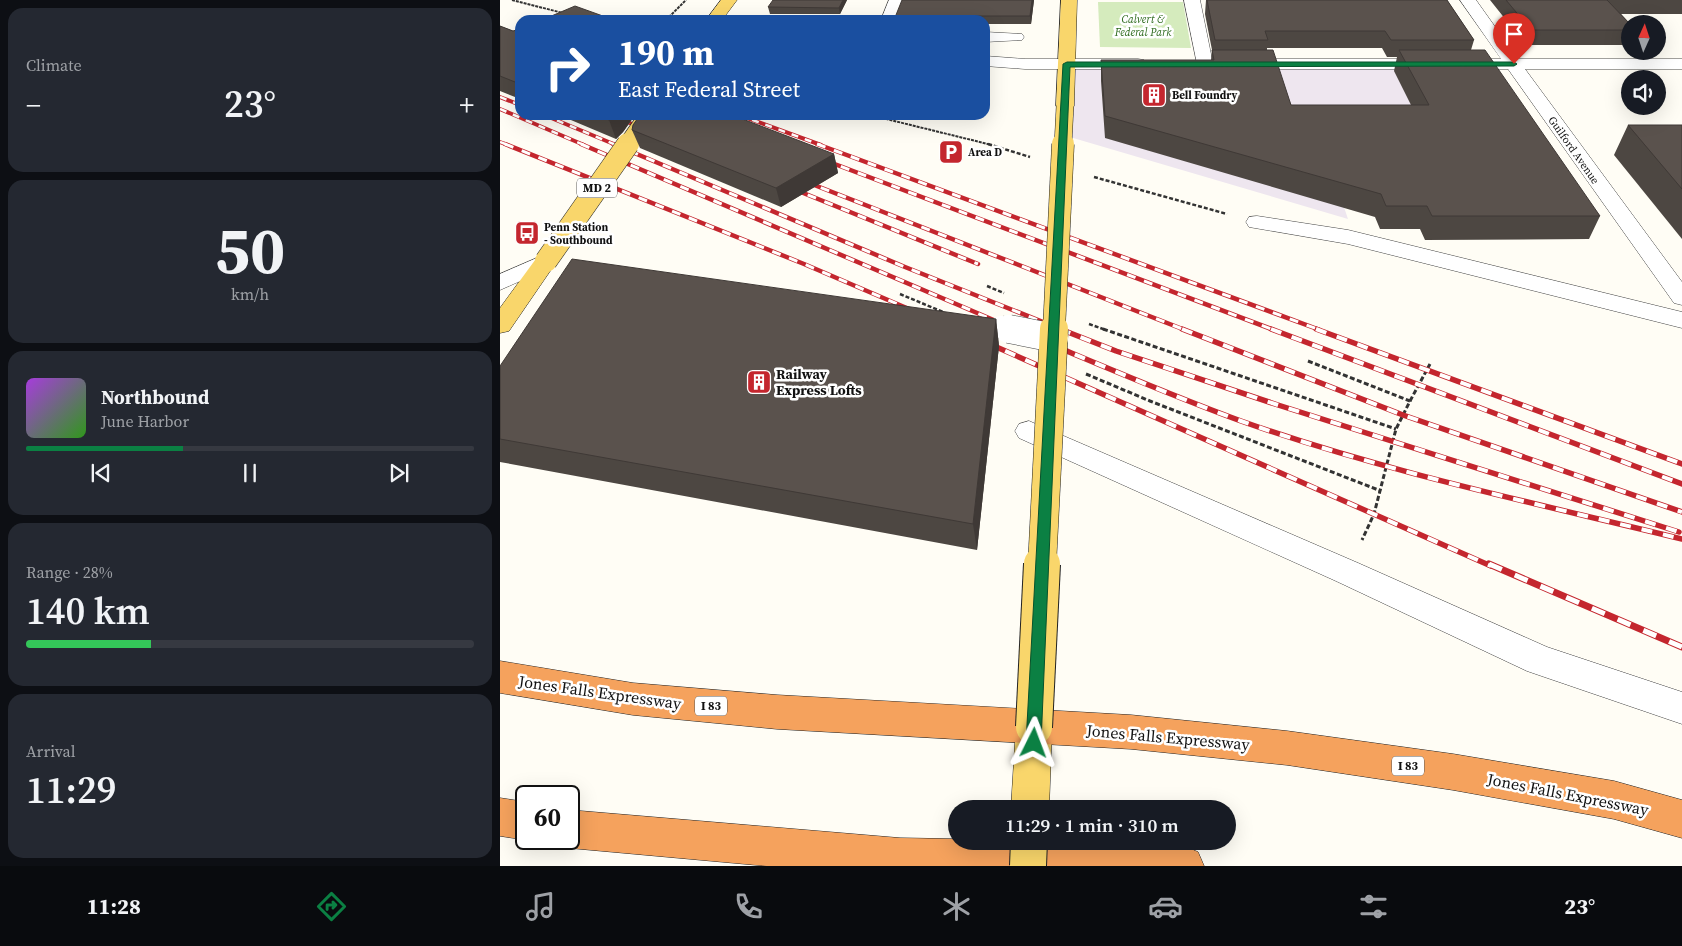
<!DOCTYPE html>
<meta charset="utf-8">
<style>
:root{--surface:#171b24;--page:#242831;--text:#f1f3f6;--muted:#9ea1a6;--line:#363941;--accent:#0b8043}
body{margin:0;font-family:"Source Serif 4",serif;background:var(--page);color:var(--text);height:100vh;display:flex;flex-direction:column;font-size:19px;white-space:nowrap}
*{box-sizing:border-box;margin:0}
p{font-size:16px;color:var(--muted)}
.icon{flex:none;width:28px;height:28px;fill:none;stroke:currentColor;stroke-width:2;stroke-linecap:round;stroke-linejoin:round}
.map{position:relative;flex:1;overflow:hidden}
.details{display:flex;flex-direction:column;gap:8px;padding:8px;background:#0d0f14;width:500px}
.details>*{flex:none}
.guide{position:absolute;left:15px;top:15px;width:475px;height:105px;border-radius:15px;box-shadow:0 5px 20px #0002;background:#1a4fa0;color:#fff;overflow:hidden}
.needle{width:32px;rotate:3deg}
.controls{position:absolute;left:1121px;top:15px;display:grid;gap:10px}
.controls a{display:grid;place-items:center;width:45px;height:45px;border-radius:50%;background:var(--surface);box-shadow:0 5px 20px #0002;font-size:25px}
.speed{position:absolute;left:15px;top:785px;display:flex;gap:10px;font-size:25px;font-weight:700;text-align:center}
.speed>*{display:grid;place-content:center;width:65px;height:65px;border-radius:50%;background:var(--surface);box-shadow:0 5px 20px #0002;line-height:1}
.speed .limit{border:2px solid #111;border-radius:8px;background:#fff;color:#111}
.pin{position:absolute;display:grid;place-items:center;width:42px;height:42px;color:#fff;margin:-51px -21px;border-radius:50% 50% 50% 0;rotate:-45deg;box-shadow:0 0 5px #0007}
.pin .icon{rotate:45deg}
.me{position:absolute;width:55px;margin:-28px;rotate:3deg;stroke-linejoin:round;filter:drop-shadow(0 0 4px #0008)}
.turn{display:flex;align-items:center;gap:18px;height:105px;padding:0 20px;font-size:22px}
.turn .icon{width:65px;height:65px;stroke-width:2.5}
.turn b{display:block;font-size:35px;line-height:42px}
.big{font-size:38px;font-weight:600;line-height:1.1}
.details .card{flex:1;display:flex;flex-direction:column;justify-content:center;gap:8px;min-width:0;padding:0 18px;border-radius:15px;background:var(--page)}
.details .dial{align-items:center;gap:0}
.dial b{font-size:65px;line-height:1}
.song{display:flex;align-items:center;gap:15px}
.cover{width:60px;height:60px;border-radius:8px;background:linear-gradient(135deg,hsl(280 70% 55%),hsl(110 70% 35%))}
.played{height:5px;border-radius:2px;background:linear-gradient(90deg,var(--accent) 35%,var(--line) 35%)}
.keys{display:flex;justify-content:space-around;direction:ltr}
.heat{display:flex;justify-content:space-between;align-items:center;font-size:28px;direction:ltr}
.charge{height:8px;border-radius:4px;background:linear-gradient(90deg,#34c759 28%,var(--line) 0)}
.trip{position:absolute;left:448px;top:800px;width:288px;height:50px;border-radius:25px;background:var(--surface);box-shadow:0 5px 20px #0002;font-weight:600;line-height:50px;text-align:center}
.menu{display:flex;height:80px;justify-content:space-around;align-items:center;background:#090b0e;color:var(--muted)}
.menu .icon{width:35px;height:35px}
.menu .on{color:var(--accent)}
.menu b{font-size:22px;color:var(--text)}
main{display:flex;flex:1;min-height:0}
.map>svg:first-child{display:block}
</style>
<main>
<section class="details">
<div class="card"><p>Climate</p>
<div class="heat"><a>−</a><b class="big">23°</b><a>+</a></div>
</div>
<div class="card dial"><b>50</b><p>km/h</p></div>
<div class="card">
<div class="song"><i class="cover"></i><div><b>Northbound</b><p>June Harbor</p></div></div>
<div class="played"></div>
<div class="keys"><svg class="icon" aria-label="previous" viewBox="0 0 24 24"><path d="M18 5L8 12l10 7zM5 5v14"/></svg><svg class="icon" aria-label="pause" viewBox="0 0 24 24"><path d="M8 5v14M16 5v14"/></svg><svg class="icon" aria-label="next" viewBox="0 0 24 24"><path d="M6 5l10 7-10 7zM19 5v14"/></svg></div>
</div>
<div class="card"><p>Range · 28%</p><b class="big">140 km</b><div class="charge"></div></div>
<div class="card"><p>Arrival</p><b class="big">11:29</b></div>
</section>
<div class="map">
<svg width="1182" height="866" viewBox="0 0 1182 866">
<rect width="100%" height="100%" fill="#fffdf5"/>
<!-- industrial -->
<polygon fill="#eee6ef" points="895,64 926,127 816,123 848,219 563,135 565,65"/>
<!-- green -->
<polygon fill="#d5ebbd" points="598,2 683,2 691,48 600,47"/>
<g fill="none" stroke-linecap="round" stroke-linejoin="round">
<defs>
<g id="minor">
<polygon points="389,0 405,0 397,20 381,20"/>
<polygon points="684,0 700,0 713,64 711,68 699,68 697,64"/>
<polygon points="960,0 976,0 1018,59 1182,59 1182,69 1025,69 1182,282 1182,305 1174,303 1008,69 741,69 735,68 733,64 735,60 741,59 1001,59"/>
<polygon points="485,32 522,34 524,37 522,40 485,42"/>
<polygon points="485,56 525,59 638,59 644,60 646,64 644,68 638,69 525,69 485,66"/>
<polygon points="757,216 848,230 1182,312 1182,328 848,244 749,227 746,222 749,217"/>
<polygon points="46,254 54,256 57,261 54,266 0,290 0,274"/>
<polygon points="529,421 858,563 1047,647 1182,692 1182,724 1027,671 836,581 519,438 515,431 519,424"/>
</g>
<g id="major">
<polygon points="221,0 237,0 222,20 206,20"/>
<polygon points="561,0 577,0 574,106 571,110 565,111 559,110 556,106"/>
<polygon points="46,254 54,256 57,261 9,331 0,333 0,308 38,256"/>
<polygon points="534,710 547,715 552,727 549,809 511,809 516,727 521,715"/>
</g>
<g id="highway">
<polygon points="0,661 133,683 277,695 631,715 787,731 953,754 1114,781 1182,800 1182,838 1114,819 953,790 787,765 631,749 277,729 133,715 0,693"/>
<polygon points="0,798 26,802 26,839 30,839 26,840 0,836"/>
<polygon points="69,810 400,838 456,839 456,841 639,843 684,846 698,852 704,866 267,866 69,848 55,843 54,839 69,839"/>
</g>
</defs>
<!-- minor casing -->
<use href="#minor" stroke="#444" stroke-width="1"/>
<!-- major casing -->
<use href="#major" stroke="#222" stroke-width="1"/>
<!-- highway casing -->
<use href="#highway" stroke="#222" stroke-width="1"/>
<!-- path-far2 -->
<g stroke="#333" stroke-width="2" stroke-dasharray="3 1" stroke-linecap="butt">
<polyline points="12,0 63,13"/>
<polyline points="166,20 186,0"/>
<polyline points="370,115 492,145"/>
</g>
<!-- path-far1 -->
<g stroke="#333" stroke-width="2.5" stroke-dasharray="4 2" stroke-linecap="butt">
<polyline points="488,144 530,157"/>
<polyline points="594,177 727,214"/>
<polyline points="487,286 504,293"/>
<polyline points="400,294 443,312"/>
<polyline points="589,324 606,330"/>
</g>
<!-- path -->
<g stroke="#333" stroke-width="3" stroke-dasharray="5 2.5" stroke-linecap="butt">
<polyline points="603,329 896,429"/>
<polyline points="808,361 910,401 896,429 874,514 862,540"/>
<polyline points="586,374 650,401 881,491"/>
<polyline points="910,401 930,364"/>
</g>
<!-- minor -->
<use href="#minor" fill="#fff" fill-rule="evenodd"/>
<!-- major -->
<use href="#major" fill="#f9d66b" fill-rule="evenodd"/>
<!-- highway -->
<use href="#highway" fill="#f5a25d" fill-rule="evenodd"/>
<defs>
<g id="rail-far3">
<polyline points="0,97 20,105"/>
<polyline points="0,109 84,145"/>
<polyline points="44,115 116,145"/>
<polyline points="110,115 147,130"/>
<polyline points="239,115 321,145"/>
<polyline points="0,142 8,145"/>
</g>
<g id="rail-far2">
<polyline points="5,144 304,264 416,312"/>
<polyline points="81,144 517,330"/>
<polyline points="113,144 405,267 563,330"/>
<polyline points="317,144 820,330"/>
<polyline points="324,160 774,330"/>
<polyline points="304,181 685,330"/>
<polyline points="291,188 478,264"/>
</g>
<g id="rail-far1">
<path d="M514 329C589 360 664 393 741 421 885 472 1035 503 1182 539"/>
<polyline points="560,329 616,351 778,405 1179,532"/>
<polyline points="682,329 903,415 1182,512"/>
<polyline points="771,329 1182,484"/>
<polyline points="816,329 1182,464"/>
<polyline points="485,342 991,566"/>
</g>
<polyline id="rail" points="989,564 1182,647"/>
</defs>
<!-- rail-far3 casing -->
<use href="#rail-far3" stroke="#c4262e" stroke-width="4"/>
<!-- rail-far2 casing -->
<use href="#rail-far2" stroke="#c4262e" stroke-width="4.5"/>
<!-- rail-far1 casing -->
<use href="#rail-far1" stroke="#c4262e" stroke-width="5.5"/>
<!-- rail casing -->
<use href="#rail" stroke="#c4262e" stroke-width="7"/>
<!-- rail-far3 -->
<use href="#rail-far3" stroke="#fff" stroke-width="2.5" stroke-dasharray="7" stroke-linecap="butt"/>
<!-- rail-far2 -->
<use href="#rail-far2" stroke="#fff" stroke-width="3" stroke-dasharray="9" stroke-linecap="butt"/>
<!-- rail-far1 -->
<use href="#rail-far1" stroke="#fff" stroke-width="4" stroke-dasharray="11" stroke-linecap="butt"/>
<!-- rail -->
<use href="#rail" stroke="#fff" stroke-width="5" stroke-dasharray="14" stroke-linecap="butt"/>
<defs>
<polyline id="minor-bridge-far1" points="501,327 515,330"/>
<polyline id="minor-bridge" points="509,329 554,338"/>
<g id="major-bridge-far3">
<polyline points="127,145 148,115"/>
<polyline points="563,145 565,106"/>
</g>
<g id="major-bridge-far2">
<polyline points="46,261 128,144"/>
<polyline points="554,330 563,144"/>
</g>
<polyline id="major-bridge-far1" points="542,566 554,329"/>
<g id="major-bridge">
<polyline points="534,727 542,564"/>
<polyline points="528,866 529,841"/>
</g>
</defs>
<!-- minor-bridge-far1 casing -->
<use href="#minor-bridge-far1" stroke="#444" stroke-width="23" stroke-linecap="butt"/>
<!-- minor-bridge casing -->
<use href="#minor-bridge" stroke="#444" stroke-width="29" stroke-linecap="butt"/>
<!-- major-bridge-far3 casing -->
<use href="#major-bridge-far3" stroke="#222" stroke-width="18" stroke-linecap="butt"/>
<!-- major-bridge-far2 casing -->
<use href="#major-bridge-far2" stroke="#222" stroke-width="23" stroke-linecap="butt"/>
<!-- major-bridge-far1 casing -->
<use href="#major-bridge-far1" stroke="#222" stroke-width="29" stroke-linecap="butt"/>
<!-- major-bridge casing -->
<use href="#major-bridge" stroke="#222" stroke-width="38" stroke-linecap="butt"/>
<!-- minor-bridge-far1 -->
<use href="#minor-bridge-far1" stroke="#fff" stroke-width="22"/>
<!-- minor-bridge -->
<use href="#minor-bridge" stroke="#fff" stroke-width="28"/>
<!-- major-bridge-far3 -->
<use href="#major-bridge-far3" stroke="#f9d66b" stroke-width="17"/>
<!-- major-bridge-far2 -->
<use href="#major-bridge-far2" stroke="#f9d66b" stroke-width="22"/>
<!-- major-bridge-far1 -->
<use href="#major-bridge-far1" stroke="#f9d66b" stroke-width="28"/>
<!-- major-bridge -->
<use href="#major-bridge" stroke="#f9d66b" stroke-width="36"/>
</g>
<!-- wall -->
<g fill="#4d4742" fill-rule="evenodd">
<polygon points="347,0 340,14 270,14 268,7"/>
<polygon points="534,0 531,24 485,24 485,20 394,20"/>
<path d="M706 0H947L974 40 971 50 1100 216 1089 239 925 240 920 229H880L875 217 605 138 601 81V60H711L712 50 705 14ZM767 48H882L887 57H897L894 71 911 105H791L767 50Z"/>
<polygon points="990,0 1182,0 1182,14 1121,14 1130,24 1130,45 1026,45"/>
<polygon points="0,26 13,31 20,29 20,99 0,91"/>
<polygon points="59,115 135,115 123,132 116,139"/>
<polygon points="1128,125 1182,125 1182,239 1114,155"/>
<polygon points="132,130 334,154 338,173 281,207 140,148"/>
<polygon points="496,319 499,346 477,550 0,462 0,366"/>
</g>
<!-- shaded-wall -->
<g fill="#3f3936">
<polygon points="343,0 347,0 340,14 339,8"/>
<polygon points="532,0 534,0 531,24 530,16"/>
<polygon points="114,115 135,115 123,132 116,139 109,120"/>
<polygon points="334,154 338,173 281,207 276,188"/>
<polygon points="496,319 499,346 477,550 473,524"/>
</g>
<!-- building -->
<g fill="#5a524d" stroke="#3f3936">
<polygon points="273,0 343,0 339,8 268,7"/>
<polygon points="402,0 532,0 530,16 439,16 438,20 394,20"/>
<polygon points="707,0 947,0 974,40 891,40 885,31 765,31 768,40 715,40"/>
<polygon points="1006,0 1107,0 1130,24 1130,30 1031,30"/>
<polygon points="75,6 114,20 42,20"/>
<polygon points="0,26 13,31 20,29 20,84 0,76"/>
<polygon points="712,50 773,50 791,105 929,105 899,50 985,50 1100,216 932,216 927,206 886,206 881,194 605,116 601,60 714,60"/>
<polygon points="96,115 114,115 109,120"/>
<polygon points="140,115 232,115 334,154 276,188 132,130 133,125"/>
<polygon points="1128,125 1182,125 1182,189"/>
<polygon points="72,259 496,319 473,524 0,439 0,366"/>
</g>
<!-- route -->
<polygon fill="#0b8043" stroke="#07532c" points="567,62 1014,62 1017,64 1014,66 570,67 541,743 539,748 534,750 528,748 526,743 563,64"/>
<!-- icons -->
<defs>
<symbol id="building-square" viewBox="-11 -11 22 22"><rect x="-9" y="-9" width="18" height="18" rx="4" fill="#c4262e" stroke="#fff"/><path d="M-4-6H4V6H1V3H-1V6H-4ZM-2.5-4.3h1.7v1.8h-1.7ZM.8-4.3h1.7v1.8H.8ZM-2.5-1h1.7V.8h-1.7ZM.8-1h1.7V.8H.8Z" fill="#fff"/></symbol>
<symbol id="parking-square" viewBox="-11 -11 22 22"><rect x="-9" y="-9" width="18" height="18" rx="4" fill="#c4262e" stroke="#fff"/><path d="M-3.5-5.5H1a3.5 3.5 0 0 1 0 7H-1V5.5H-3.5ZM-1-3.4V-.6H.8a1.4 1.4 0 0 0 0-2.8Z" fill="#fff"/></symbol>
<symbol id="bus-square" viewBox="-11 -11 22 22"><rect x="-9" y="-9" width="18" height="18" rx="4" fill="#c4262e" stroke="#fff"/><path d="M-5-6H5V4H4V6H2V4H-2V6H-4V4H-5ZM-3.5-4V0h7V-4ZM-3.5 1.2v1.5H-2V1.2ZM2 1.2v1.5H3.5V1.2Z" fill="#fff"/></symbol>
</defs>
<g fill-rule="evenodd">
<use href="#building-square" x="640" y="81" width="28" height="28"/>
<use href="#parking-square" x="437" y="138" width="28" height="28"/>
<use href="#bus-square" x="13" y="219" width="28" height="28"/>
<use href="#building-square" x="245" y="368" width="28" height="28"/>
</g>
<g text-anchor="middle" stroke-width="5" stroke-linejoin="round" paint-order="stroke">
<!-- far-park labels -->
<g font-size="11" font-style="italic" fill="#2f6b1f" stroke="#fff">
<text x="643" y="23">Calvert &amp;<tspan x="643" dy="13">Federal Park</tspan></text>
</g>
<!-- far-poi labels -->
<g font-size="11" font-weight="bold" fill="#111" stroke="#fff" text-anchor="start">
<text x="672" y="99">Bell Foundry</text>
<text x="468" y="156">Area D</text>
<text x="44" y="231">Penn Station<tspan x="44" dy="13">- Southbound</tspan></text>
</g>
<!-- far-street labels -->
<g font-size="11" fill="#111" stroke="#fff">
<text transform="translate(1074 150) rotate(55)" y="4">Guilford Avenue</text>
</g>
<!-- shield labels -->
<g fill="#fff" stroke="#585858" stroke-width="1">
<rect x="77" y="178.5" width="40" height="19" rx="4"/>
<rect x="195" y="696.5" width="32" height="19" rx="4"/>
<rect x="892" y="756.5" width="32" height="19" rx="4"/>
</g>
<g font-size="12" font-weight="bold" fill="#111">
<text x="97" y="192">MD 2</text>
<text x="211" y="710">I 83</text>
<text x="908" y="770">I 83</text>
</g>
<!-- poi labels -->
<g font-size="14" font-weight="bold" fill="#111" stroke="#fff" text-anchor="start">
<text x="276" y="379">Railway<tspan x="276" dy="16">Express Lofts</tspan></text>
</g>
<!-- near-street labels -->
<g font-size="16" fill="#111" stroke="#fff">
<text transform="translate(100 692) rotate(8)" y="6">Jones Falls Expressway</text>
<text transform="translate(668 737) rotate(5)" y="6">Jones Falls Expressway</text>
<text transform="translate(1068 794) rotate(11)" y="6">Jones Falls Expressway</text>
</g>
</g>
</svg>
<div class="controls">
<a><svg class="needle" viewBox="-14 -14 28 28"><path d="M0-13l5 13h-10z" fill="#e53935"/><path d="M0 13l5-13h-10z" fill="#9ea1a6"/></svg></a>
<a><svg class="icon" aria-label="sound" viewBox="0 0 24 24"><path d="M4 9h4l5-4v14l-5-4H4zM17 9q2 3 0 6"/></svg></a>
</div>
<div class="speed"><div class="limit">60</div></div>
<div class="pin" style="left:1014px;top:64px;background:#d93025"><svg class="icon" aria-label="arrive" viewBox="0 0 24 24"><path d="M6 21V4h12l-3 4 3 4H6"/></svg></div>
<svg class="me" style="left:534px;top:743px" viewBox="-20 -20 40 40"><path d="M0-17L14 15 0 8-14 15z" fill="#0b8043" stroke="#fff" stroke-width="4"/></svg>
<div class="trip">11:29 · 1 min · 310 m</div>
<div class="guide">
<div class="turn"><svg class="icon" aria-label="right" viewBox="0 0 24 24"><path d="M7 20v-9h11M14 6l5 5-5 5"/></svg><div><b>190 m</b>East Federal Street</div></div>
</div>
</div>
</main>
<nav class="menu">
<b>11:28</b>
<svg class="icon on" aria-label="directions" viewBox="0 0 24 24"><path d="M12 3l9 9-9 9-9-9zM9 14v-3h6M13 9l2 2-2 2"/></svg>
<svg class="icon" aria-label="music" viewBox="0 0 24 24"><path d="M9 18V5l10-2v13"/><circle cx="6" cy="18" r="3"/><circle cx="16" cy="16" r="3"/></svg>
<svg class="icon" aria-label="phone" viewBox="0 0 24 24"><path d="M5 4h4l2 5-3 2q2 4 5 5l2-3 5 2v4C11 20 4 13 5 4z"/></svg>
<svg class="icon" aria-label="climate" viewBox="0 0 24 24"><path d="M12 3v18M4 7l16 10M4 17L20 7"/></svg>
<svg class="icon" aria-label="car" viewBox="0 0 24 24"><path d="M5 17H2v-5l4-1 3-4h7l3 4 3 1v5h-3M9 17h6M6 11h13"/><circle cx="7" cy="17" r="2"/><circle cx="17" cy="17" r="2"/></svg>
<svg class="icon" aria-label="filters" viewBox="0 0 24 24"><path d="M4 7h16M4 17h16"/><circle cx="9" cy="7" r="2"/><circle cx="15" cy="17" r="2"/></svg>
<b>23°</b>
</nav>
